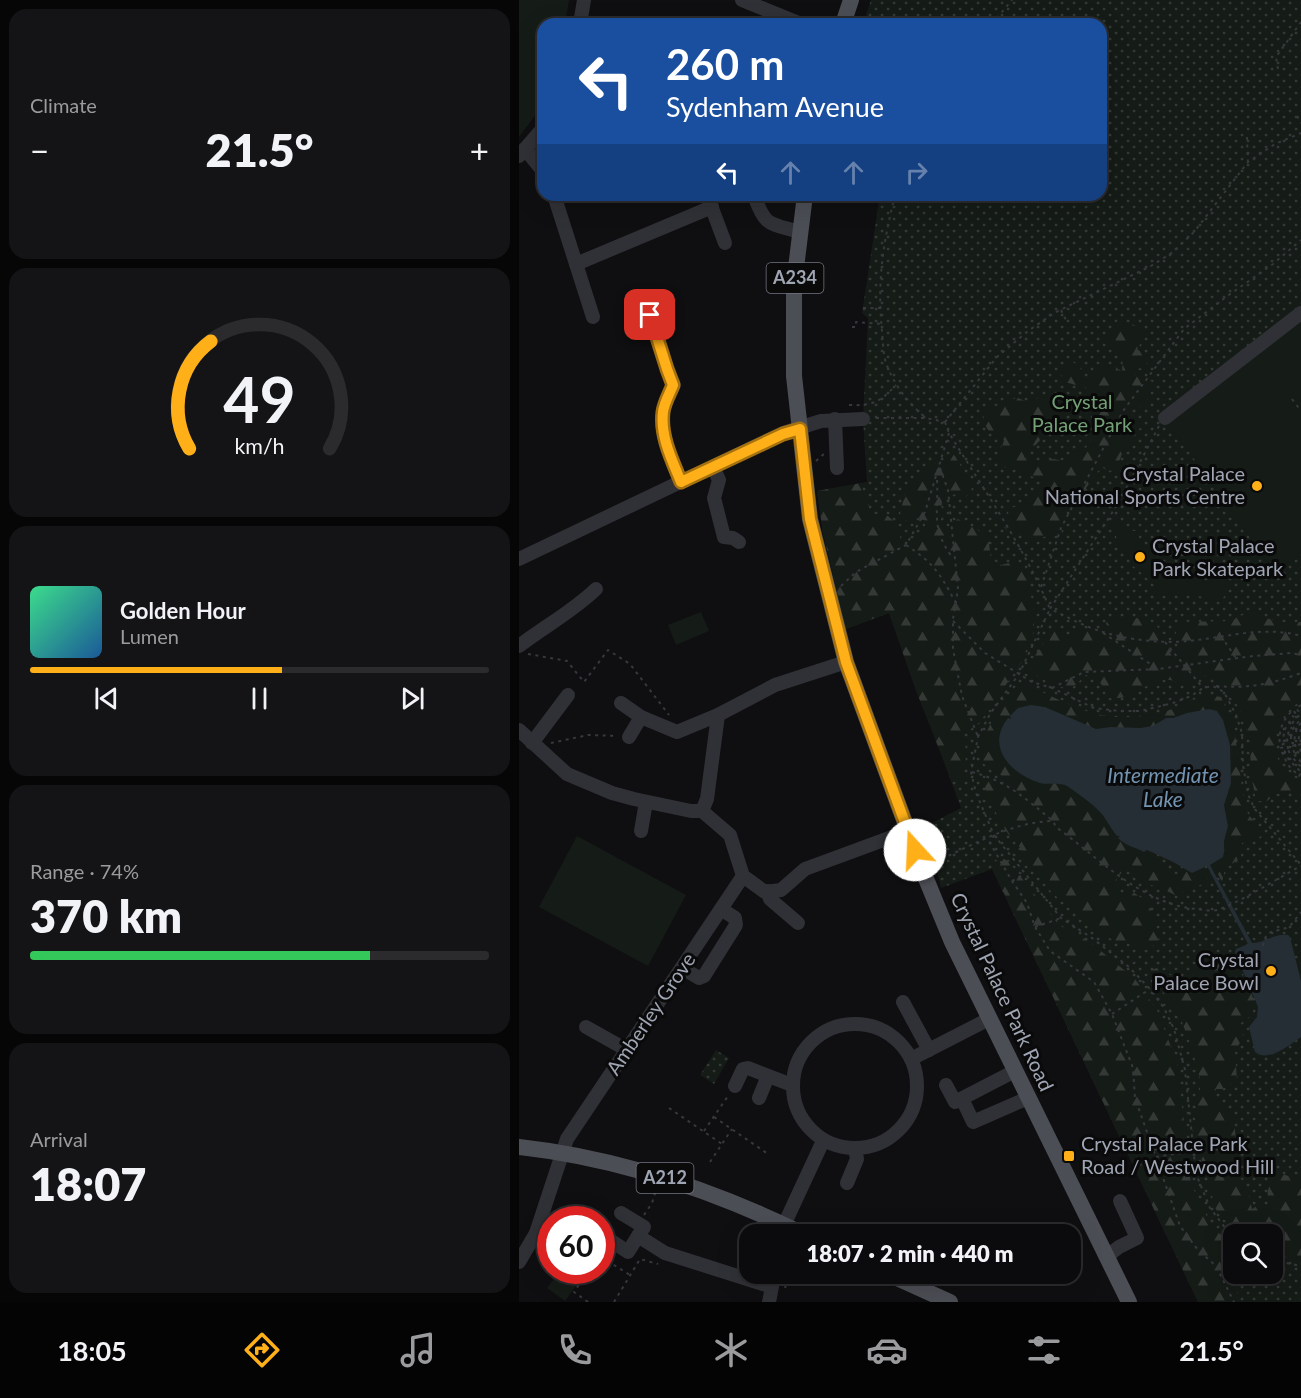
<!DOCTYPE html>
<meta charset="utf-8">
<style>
:root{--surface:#0b0b0d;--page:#141416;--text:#f1f3f6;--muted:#9a9b9d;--line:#2b2b2e;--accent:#ffb019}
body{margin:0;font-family:Lato,sans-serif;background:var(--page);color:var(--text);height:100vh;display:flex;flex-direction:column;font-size:22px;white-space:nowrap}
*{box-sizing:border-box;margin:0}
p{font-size:20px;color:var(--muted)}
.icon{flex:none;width:33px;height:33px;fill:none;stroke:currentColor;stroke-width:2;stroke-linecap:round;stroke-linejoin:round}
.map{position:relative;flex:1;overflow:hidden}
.side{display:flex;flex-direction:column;gap:9px;padding:9px;background:#060607;width:519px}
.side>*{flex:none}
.banner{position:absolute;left:18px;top:18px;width:570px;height:183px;border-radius:18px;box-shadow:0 6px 24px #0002,0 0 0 2px var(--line);background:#1a4fa0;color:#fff;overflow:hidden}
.tools{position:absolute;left:704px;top:1224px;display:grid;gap:12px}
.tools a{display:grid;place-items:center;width:60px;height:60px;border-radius:12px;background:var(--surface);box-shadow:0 6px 24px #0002,0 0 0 2px var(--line);font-size:30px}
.speed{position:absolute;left:18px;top:1206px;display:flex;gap:12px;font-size:30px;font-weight:700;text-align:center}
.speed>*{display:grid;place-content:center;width:78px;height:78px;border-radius:50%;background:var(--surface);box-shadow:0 6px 24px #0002,0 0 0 2px var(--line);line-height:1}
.speed .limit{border:9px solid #d22;background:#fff;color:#111}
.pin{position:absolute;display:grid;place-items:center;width:51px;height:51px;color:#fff;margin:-26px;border-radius:12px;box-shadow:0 3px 9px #0006}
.me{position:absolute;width:66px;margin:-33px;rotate:340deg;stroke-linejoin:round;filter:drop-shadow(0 0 4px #0008)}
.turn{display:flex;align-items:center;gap:21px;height:126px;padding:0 30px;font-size:27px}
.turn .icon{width:78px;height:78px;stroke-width:2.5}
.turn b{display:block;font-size:42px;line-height:51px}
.lanes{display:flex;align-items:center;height:57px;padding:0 30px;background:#0003;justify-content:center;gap:30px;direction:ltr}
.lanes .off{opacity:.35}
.big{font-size:45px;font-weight:800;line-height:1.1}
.side .card{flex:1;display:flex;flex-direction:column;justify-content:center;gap:9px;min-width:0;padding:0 21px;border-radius:18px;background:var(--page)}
.side .dial{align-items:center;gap:0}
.dial svg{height:156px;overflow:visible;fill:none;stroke:var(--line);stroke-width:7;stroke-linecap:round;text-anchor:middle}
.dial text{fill:var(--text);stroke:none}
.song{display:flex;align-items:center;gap:18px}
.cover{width:72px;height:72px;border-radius:9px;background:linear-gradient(135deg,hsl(150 70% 55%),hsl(210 70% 35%))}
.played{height:6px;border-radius:3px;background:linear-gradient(90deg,var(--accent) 55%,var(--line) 55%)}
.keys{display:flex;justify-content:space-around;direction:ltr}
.heat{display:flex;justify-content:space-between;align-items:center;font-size:33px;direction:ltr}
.charge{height:9px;border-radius:4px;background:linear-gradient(90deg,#34c759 74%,var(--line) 0)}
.trip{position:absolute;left:220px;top:1224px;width:342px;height:60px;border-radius:18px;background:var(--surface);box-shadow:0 6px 24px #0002,0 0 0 2px var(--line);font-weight:800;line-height:60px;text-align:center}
.tab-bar{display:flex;height:96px;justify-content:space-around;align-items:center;background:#040405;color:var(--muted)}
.tab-bar .icon{width:42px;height:42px}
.tab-bar .active{color:var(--accent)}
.tab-bar b{font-size:27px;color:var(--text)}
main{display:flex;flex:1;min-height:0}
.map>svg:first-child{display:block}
</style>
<main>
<section class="side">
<div class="card"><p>Climate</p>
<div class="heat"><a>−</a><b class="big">21.5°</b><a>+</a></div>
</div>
<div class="card dial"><svg viewBox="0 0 100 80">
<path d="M14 69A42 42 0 1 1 86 69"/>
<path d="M14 69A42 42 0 0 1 25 14" stroke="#ffb019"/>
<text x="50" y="56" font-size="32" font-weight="700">49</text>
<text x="50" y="72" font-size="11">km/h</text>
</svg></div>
<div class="card">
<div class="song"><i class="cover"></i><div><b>Golden Hour</b><p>Lumen</p></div></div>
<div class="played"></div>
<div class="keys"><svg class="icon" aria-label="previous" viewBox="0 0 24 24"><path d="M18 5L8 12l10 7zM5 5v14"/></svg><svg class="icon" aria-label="pause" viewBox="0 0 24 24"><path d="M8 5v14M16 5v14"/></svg><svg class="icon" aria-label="next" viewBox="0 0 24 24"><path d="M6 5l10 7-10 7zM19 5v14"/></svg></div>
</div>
<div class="card"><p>Range · 74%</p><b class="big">370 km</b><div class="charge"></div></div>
<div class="card"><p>Arrival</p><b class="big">18:07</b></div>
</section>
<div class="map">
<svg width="782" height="1302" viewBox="0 0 782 1302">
<defs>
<pattern id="grass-dots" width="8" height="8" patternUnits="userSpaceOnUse" patternTransform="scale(1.5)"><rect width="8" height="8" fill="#151b16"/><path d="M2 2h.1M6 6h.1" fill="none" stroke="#343936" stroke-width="1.8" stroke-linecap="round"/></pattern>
<pattern id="forest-firs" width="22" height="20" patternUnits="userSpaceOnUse" patternTransform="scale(1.5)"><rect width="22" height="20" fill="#151b16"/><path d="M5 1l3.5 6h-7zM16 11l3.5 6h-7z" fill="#343936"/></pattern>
</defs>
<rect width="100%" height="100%" fill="#0f0f11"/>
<!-- grass -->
<g fill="url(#grass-dots)" fill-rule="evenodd">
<path d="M352 0H782V1302H679L473 869 422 888 415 859 399 830 442 808 370 613 327 629 304 533 298 491 348 482 344 419 349 318 343 313 361 195H582V24H344ZM714 1234H753V1274H714Z"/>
<polygon points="197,1050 210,1058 195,1084 181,1075"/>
</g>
<!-- forest -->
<g fill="url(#forest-firs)">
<path d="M600 319 620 327 627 336 618 349 628 356 629 361 625 369 613 367 617 376 634 382 633 390 625 406H614L612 412 615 419 622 424 621 428 604 451 597 470 588 471 585 468 579 471 567 488 575 502 570 509 547 511 548 520 542 533C531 533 518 542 508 539 505 538 502 535 499 534 489 532 485 529 481 520L483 515 489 514 490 508 501 506 505 504 510 505 512 499 522 490 523 479 507 475 501 469C491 470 476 468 479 454 480 449 484 446 485 440 471 428 467 436 464 413L475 406 485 405 491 399 499 398 511 403 522 396 535 394 543 403 546 414 505 457 523 465 527 460C541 457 543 466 555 452 568 452 575 440 575 427 575 421 572 414 572 407L576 402 568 388 546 382 541 373 544 365 553 362 560 365 565 377H572L575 373 574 365 585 363 603 371 604 355 592 348 587 334Z"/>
<path d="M431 453 436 456 453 486 452 492 446 497 437 494 423 498 422 522 427 529 439 519 469 536 472 559 482 565 494 562 506 567 516 615 514 633 502 663 461 722 444 735C449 751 447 762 443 778L433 782 396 688 370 613 327 629 304 533 298 491 343 483V492L349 497 350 509 355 514 369 516 382 528 381 540 390 550 403 532 408 521 394 517 391 520H383L381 512 388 488 397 482 407 466 428 461Z"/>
<path d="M733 613 759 622H782V701C750 720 745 764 782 781V790L757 794 748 801H737L732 773 731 740 724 715 705 683 684 675C661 696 660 676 642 680 620 686 615 700 590 698 583 687 582 677 567 675L552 689H548L527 681 511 671 517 654 533 633 534 627 547 636H552L561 629H589L587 623 592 618C609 619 635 613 642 633L649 636 651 653 654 658 660 650 656 635 662 622 713 621 720 616Z"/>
<path d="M504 684C539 697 569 719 608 717 620 717 634 715 645 712 664 706 681 692 702 697L715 726 724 795 729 814 744 832 741 837 723 843 722 857 706 869 703 882 692 860 533 774 633 847 644 867 652 873 661 875 672 864H681L688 873 689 882 656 895 644 889 623 882 607 870 597 877 600 893 606 894 611 890 630 903 634 916 637 919 635 928 642 936 631 949 623 950 610 942 605 946C592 938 579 933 567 925L566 920 533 893 504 855C502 845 496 843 491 836 483 827 464 788 462 777L479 786 485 785 486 778C478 772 468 768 462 761L463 741 477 713 495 688Z"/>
<polygon points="483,858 489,861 540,925 571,942 616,979 638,1010 658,1063 672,1184 693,1227 714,1245 714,1274 736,1274 717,1290 721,1301 727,1302 679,1302 473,868 475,862"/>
<path d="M700 952C714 954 732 988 735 1001 736 1006 734 1011 733 1015L722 1023 724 1036 716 1053 718 1080 704 1089H697L695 1096 698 1103 707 1108 710 1115 715 1119 717 1142 712 1170 723 1180 728 1189 733 1209 740 1205 752 1207C745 1192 749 1182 763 1174L776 1178 782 1173V1262C767 1256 766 1247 753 1241V1234H719L716 1227 703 1218 694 1205 693 1192 674 1132 682 1083 673 1048 659 1012 630 973 632 970 638 968 655 977V992L663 994 670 989C674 977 674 966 682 956L693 955Z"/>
</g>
<!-- garden -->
<g fill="#151b16">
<polygon points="0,0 50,0 46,24 24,24 24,105 0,137"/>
<polygon points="782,311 782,554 756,573 646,418"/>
<path d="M602 511C597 523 604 532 617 531L626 550 643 565 657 574 677 576 685 582 701 577 707 579 710 588 703 600 698 602C685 596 660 590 647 596L638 594 634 583 614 566 612 559C600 552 597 537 594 524Z"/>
<polygon points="182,612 190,631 157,645 149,625"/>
<polygon points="58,836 167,895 129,966 20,907"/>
<polygon points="42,1270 58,1271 65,1275 46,1301 28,1288"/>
</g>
<!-- water -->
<path fill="#252e35" d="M512 705 526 707 577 729 592 727 621 728 634 726 647 718H654L668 713 690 709 698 711 704 720 711 745 712 783 705 805 709 826 705 841V852L704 857 691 865 733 943C746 943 755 933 769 935L771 937 782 981V1037C770 1045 750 1063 736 1052L730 1027 738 1017 739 1007 716 952 717 949 729 944 688 866 673 873 654 862 628 850 625 852C616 847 607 846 599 838L601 836H598C592 829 585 815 580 811 573 803 558 793 548 786 541 782 529 785 521 783 492 774 466 747 489 718L492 719 491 716 499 708Z"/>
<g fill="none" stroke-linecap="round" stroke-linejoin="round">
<!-- path -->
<g stroke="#36383d" stroke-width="2" stroke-dasharray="3 4.5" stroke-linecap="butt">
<polyline points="473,24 493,0"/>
<polyline points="759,69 757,57 782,22"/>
<polyline points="778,116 782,123"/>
<polyline points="728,137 729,162"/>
<path d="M376 195C364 243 358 281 363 331 364 341 364 353 367 363 375 385 389 403 407 418"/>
<polyline points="344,308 361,308"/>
<polyline points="542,310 547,320"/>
<polyline points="333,327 337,327 337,322 363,324"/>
<polyline points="773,399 782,411"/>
<path d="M330 405C354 406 361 402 377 385"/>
<polyline points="357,418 407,418 426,422"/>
<path d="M426 422 430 433C465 490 505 547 531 609L500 674 471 714 459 737 452 772 457 793 475 835 542 918 573 938 610 967 631 989 645 1008 655 1029 666 1070 677 1174 691 1208 714 1238"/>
<polyline points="426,422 478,357 509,331 535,313 632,266 654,252 675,232 729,162 756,144 782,133"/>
<path d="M640 426 600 502 531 609C547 616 564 626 581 631 604 639 644 644 668 641 706 638 744 625 782 636"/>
<polyline points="297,461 306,453"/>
<polyline points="421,468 429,490 439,589 434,619 434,649 443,696 459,737"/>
<path d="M418 480C420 513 411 527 433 557"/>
<path d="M387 545C416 564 421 574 437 603"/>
<polyline points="322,586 337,572 387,545 406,512 430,433"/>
<polyline points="522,587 542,528 604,411 630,376 665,329 707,297 754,264 782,240"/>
<polyline points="434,621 466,653 513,682 533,688 575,708 600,711 621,711 654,703 672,696 684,688 694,686 705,692 717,715 723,733 724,765 729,794 735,808 782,865"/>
<polyline points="584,633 639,669"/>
<polyline points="702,636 717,658"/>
<polyline points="646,642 684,688"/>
<polyline points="9,654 48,661 65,682 89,650 111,664 150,715"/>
<path d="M697 686C729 689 752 684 782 673"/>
<polyline points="533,688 565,672 639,669 734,656 772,653 782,655"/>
<path d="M782 705 777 708 780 712 777 714 774 710C764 719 759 731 761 745L765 744 766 747 761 748 769 765 780 776 782 773"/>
<path d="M782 723C773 734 774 746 782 757"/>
<polyline points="774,729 771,727 776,719"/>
<polyline points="782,729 779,742 782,741 782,739"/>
<polyline points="772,737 775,727 782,719"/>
<polyline points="768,741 764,740 765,733 769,734 770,730 766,729 774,716 776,719 782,714"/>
<polyline points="32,743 69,735 98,736"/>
<polyline points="782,744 779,745 782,752"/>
<polyline points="776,745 773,746 775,752 771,754 769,749 766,751 766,753 770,760 780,770 782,768"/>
<polyline points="769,749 768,737 772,737 772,743 775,743"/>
<polyline points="782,762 776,755 773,757 782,767"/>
<path d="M453 772C488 781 507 799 534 821L537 827C580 858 622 904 678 909 685 910 694 912 701 909 729 898 755 880 782 866"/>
<polyline points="475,835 471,843 493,881 508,903 516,927 531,951 575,982 593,1014 614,1068 616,1098 661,1226 679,1250 697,1266 715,1302"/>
<path d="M416 862C454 845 492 822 534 821"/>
<polyline points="493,881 506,874"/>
<polyline points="516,927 542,918"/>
<path d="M744 946C747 927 755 934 769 927 774 924 778 917 782 912"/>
<polyline points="593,1014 631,989"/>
<polyline points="150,1108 203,1144"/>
<polyline points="195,1117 249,1154"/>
<polyline points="185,1131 209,1096"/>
<polyline points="637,1157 674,1151"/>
<polyline points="191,1162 213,1129"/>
<polyline points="35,1211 48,1220"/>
<polyline points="125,1215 133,1203 137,1190"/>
<polyline points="82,1257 111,1275"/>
<polyline points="753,1260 782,1266"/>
<polyline points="266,1288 270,1274"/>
<polyline points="69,1302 55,1292 70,1270"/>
<polyline points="95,1302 121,1259 139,1264"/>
</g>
<!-- minor -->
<g stroke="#303136" stroke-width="14">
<polyline points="223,0 282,24"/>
<polyline points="61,24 65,0"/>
<polyline points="6,149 24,171"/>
<polyline points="0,156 24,128"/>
<polyline points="35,195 74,317"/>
<polyline points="188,195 206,243"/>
<path d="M235 195C246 227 250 223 281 232"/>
<polyline points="57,264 193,207"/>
<path d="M131 315 148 369 155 385C151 393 145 403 144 412 141 436 153 460 162 482"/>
<polyline points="646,418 782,313"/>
<polyline points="316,419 318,468"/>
<polyline points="194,467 200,480 195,498 205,537 214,538 220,542"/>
<polyline points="0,559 264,433 302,421 344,419"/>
<path d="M0 646C26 626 53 612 77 589"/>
<polyline points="102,703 122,717 158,732 199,715 256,685 327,662"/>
<polyline points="0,730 48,774 93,793 115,799 172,811 183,811 211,835 224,876 246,892 262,890 286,869 389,831"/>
<polyline points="110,737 122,717"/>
<polyline points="13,743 49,695"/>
<polyline points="183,811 188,799 199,715"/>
<polyline points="122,831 127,802"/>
<polyline points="249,891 251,899 279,923"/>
<polyline points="163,968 180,978 185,976 217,925 216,918 202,909"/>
<polyline points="384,1002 410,1050"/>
<circle cx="336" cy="1086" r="62"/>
<polyline points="67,1027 108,1050"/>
<polyline points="392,1059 470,1019"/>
<polyline points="427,1085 436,1102 496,1071"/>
<polyline points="216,1086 224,1069 229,1068 273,1085"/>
<polyline points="240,1098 249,1076"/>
<polyline points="446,1105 454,1122 509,1098"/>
<polyline points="328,1183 338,1159 336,1148"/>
<polyline points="102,1213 125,1227 119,1236"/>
<polyline points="265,1225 304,1141"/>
<polyline points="88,1238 109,1252 119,1236 146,1253 253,1287 250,1302"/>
<polyline points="587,1257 600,1247 618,1238 601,1201"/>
<polyline points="0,1262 17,1233 48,1139 224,876"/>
</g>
<!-- major -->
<g stroke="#4c4e55" stroke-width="16">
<polyline points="324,24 332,0"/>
<polyline points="286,195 275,284 275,376 291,519 327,662 403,869 433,942 610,1302"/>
<path d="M0 1147C99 1158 194 1190 284 1234"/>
<polyline points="369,1274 431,1302"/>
</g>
</g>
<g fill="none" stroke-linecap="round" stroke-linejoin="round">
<defs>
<path id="route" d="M131 315 148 369 154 385C151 393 145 403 144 412 141 436 153 460 162 482L264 434 281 429 291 519 327 662 396 850"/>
</defs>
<!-- route casing -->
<use href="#route" stroke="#a67210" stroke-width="15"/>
<!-- route -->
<use href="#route" stroke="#ffb019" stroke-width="10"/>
</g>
<!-- markers -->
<g fill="#ffb019" stroke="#0a0a0b" stroke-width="2">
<circle cx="738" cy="486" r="6"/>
<circle cx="621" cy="557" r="6"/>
<circle cx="752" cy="971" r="6"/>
<rect x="544" y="1150" width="12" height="12" rx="3"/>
</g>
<g text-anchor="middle" stroke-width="6" stroke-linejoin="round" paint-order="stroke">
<!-- shield labels -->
<g fill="#0a0a0b" stroke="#727681" stroke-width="1.5">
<rect x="247.5" y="263" width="57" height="30" rx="4.5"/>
<rect x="117.5" y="1163" width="57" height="30" rx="4.5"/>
</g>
<g font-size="18" font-weight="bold" fill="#9fa5b3">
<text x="276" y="284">A234</text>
<text x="146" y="1184">A212</text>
</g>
<!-- park labels -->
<g font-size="20" fill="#74a076" stroke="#0a0a0b">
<text x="563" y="409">Crystal<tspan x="563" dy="23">Palace Park</tspan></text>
</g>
<!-- poi labels -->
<g font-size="20" fill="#9fa5b3" stroke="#0a0a0b" text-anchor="end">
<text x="726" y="481">Crystal Palace<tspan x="726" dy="23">National Sports Centre</tspan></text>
<text x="633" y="553" text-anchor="start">Crystal Palace<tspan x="633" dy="23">Park Skatepark</tspan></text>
<text x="740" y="967">Crystal<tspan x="740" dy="23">Palace Bowl</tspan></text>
<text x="562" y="1151" text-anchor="start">Crystal Palace Park<tspan x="562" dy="23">Road / Westwood Hill</tspan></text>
</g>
<!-- street labels -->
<g font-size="20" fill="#9fa5b3" stroke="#0a0a0b">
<text transform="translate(483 992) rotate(65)" y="7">Crystal Palace Park Road</text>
<text transform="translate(132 1014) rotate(-56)" y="7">Amberley Grove</text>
</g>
<!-- water labels -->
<g font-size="21" font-style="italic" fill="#7294b1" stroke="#0a0a0b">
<text x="644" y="783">Intermediate<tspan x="644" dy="24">Lake</tspan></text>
</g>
</g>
</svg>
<div class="tools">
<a><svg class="icon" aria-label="search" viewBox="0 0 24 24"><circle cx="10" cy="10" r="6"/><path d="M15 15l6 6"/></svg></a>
</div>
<div class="speed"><div class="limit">60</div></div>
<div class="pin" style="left:131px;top:315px;background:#d93025"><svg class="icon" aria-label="arrive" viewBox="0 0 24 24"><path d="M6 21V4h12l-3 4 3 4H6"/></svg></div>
<svg class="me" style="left:396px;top:850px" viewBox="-20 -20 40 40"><circle r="19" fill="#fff"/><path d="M0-13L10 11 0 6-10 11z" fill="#ffb019"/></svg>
<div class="trip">18:07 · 2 min · 440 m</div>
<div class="banner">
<div class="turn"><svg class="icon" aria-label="left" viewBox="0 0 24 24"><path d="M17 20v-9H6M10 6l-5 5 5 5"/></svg><div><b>260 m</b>Sydenham Avenue</div></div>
<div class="lanes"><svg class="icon" aria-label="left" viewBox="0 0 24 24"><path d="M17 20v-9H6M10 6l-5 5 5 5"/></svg><svg class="icon off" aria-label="ahead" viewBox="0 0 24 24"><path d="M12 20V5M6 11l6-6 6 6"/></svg><svg class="icon off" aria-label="ahead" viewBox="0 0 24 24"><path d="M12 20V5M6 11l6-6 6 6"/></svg><svg class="icon off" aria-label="right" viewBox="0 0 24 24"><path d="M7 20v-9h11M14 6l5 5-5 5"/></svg></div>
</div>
</div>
</main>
<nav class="tab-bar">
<b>18:05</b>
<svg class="icon active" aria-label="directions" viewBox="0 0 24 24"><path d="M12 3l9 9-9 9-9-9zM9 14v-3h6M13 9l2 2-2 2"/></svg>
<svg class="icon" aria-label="music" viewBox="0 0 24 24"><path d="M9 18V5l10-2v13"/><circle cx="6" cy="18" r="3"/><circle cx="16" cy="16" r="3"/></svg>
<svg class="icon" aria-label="phone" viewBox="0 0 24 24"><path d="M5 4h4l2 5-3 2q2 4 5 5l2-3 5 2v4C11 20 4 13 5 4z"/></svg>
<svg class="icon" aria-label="climate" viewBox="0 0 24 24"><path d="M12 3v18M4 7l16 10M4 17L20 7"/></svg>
<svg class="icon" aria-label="car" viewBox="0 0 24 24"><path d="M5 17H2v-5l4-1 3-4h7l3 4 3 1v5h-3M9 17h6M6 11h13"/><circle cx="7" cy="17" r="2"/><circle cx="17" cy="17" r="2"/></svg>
<svg class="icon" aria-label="filters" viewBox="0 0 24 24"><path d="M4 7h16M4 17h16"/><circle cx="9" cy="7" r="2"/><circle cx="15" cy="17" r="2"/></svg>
<b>21.5°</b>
</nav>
